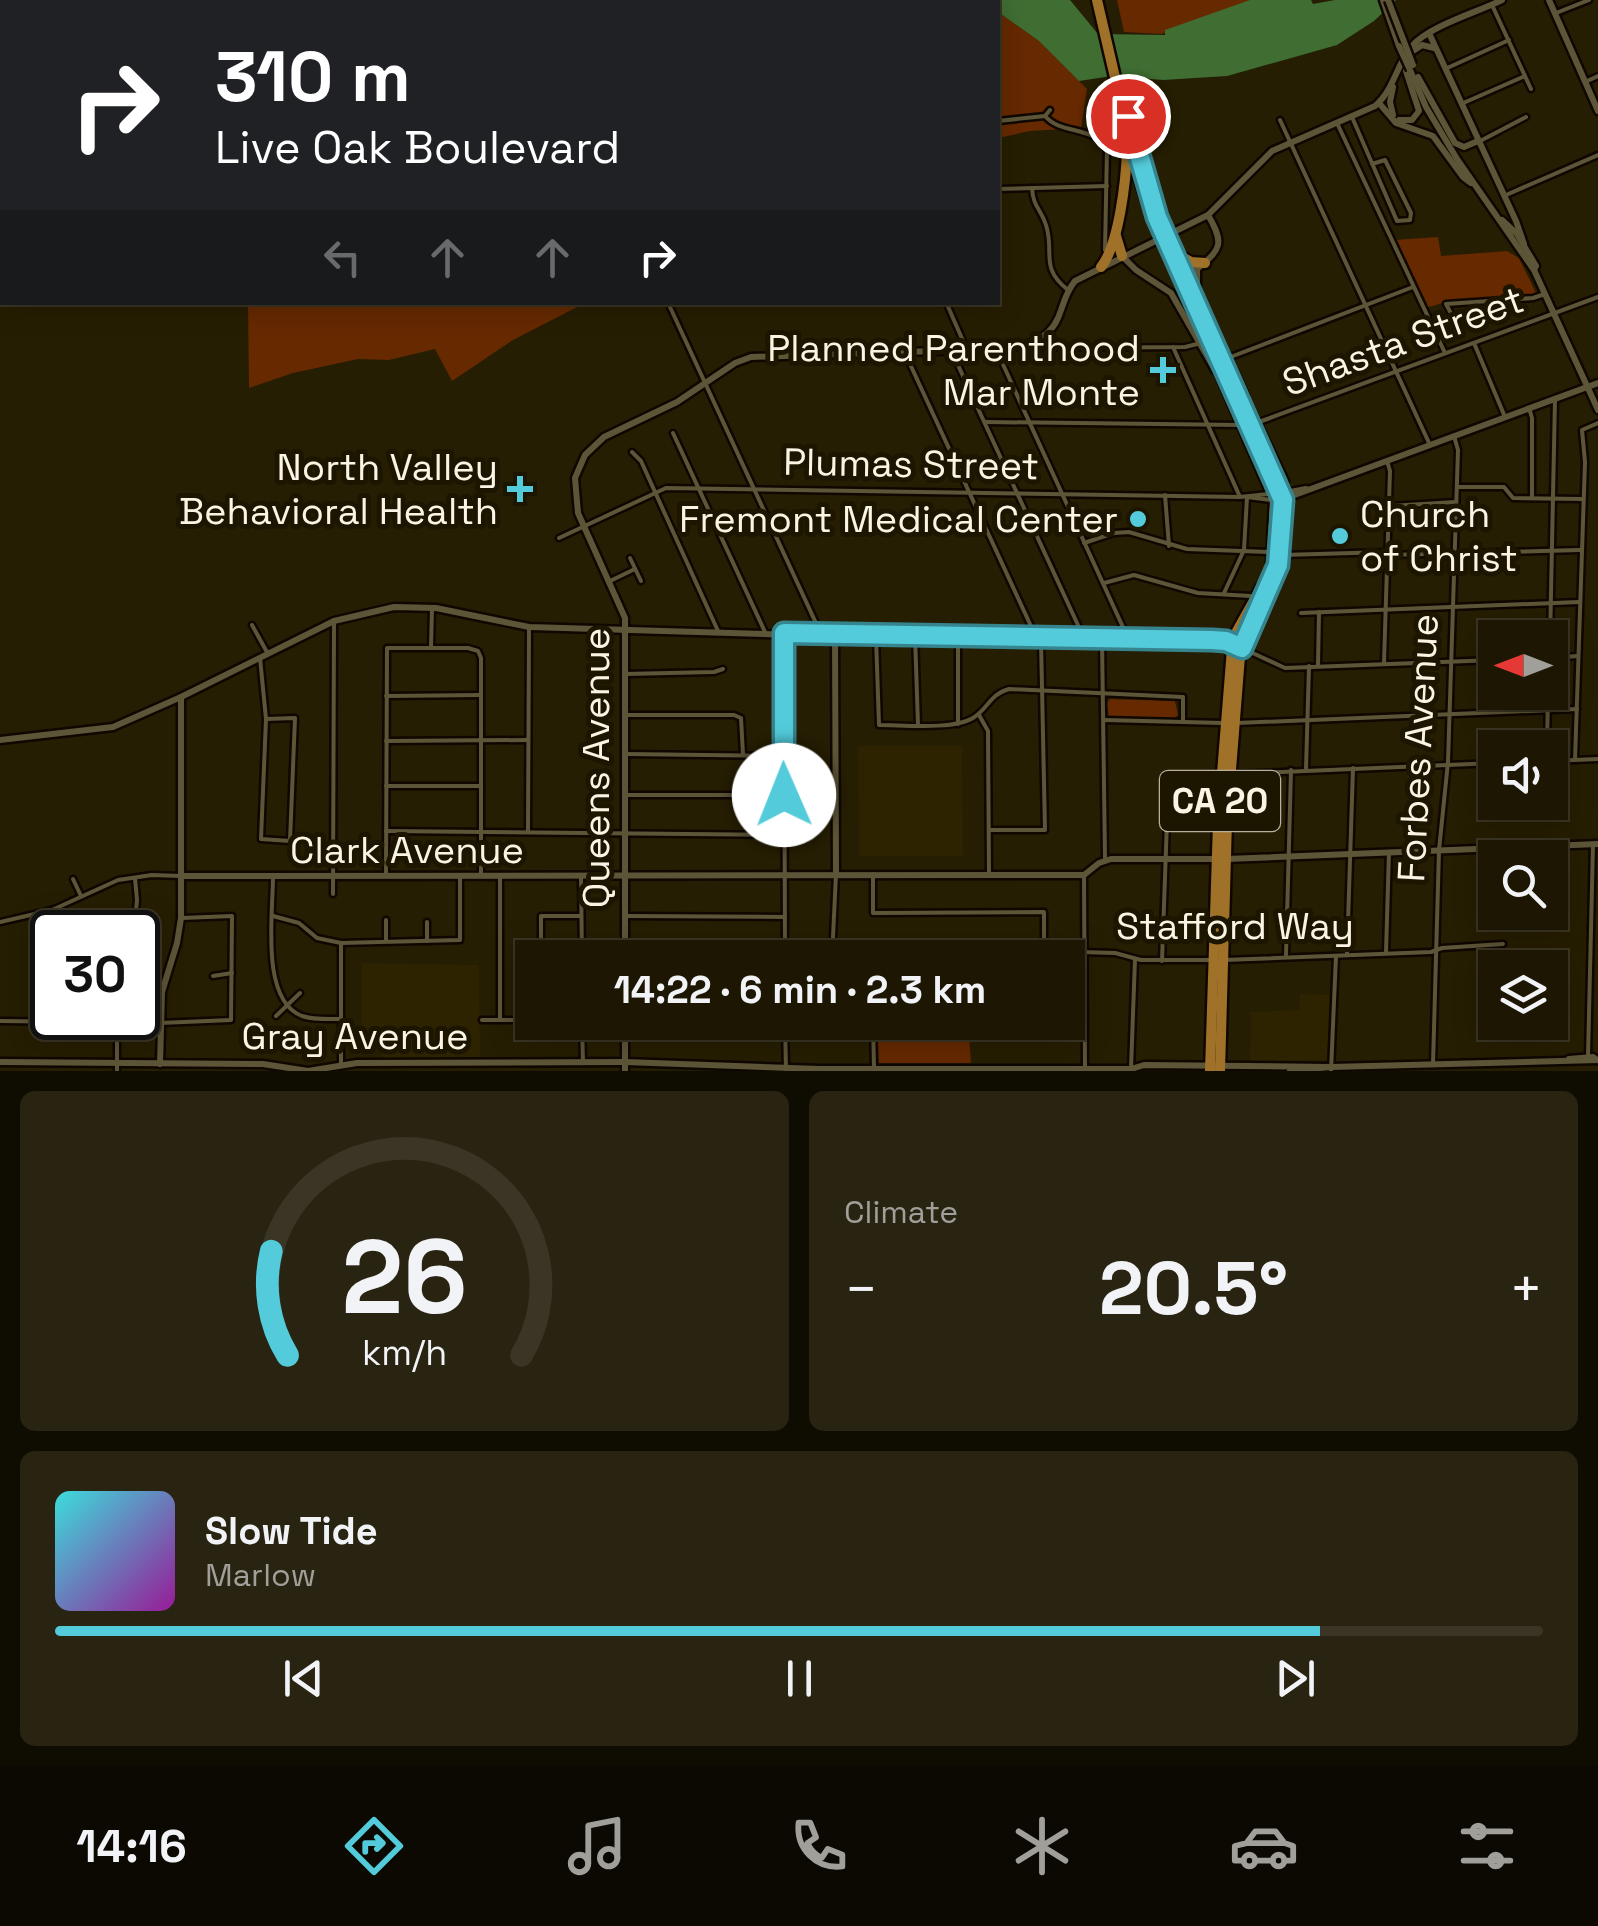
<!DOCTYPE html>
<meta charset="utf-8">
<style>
:root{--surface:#1c1602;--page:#292311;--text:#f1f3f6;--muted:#a09f99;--line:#3a3524;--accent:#53cbda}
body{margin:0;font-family:"Space Grotesk",sans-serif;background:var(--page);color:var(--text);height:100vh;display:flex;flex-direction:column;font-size:38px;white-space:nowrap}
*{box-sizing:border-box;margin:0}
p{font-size:32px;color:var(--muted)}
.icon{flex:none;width:55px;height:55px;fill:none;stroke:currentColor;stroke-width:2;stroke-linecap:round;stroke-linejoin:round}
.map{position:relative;height:1071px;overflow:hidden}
.side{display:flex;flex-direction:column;gap:20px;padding:20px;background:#0f0c01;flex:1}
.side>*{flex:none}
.guide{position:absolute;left:0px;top:0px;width:1000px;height:305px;box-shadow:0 5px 25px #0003,0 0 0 2px var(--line);background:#202124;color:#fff;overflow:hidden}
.needle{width:65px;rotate:270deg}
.controls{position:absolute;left:1478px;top:620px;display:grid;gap:20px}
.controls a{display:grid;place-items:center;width:90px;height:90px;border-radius:0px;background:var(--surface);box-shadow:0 5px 25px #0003,0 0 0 2px var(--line);font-size:50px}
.speed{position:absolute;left:30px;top:910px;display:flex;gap:20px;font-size:50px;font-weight:700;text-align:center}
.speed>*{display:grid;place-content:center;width:130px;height:130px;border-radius:50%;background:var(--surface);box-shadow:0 5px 25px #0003,0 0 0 2px var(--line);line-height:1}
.speed .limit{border:5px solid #111;border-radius:15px;background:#fff;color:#111}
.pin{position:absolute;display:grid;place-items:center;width:85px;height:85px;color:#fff;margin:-42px;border:5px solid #fff;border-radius:50%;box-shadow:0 2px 10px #0007}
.me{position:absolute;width:110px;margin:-55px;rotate:359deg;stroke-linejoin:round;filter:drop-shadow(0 0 8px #0008)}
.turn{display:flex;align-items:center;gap:35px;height:210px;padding:0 50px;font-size:45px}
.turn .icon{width:130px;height:130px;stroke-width:2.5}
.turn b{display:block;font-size:70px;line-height:85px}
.lanes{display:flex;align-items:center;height:95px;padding:0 50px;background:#0003;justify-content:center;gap:50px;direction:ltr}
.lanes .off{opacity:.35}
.big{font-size:75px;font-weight:700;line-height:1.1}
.side .widget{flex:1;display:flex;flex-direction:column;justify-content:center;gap:15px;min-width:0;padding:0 35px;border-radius:15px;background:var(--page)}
.side .dial{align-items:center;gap:0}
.dial svg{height:260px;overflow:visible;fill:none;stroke:var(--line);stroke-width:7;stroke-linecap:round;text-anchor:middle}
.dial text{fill:var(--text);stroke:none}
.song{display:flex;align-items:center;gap:30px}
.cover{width:120px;height:120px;border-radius:15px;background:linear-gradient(135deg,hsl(180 70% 55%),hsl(300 70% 35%))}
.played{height:10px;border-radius:5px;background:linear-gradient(90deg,var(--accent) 85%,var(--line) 85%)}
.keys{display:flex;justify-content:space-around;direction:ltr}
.heat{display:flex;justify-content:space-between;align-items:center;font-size:55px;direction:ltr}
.side .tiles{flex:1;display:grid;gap:20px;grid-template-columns:1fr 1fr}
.widget:last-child{grid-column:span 2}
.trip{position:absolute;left:515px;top:940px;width:570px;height:100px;border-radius:0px;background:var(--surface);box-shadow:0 5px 25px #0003,0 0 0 2px var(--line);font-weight:700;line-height:100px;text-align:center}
.tab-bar{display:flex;height:160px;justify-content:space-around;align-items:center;background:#0b0901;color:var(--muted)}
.tab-bar .icon{width:70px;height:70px}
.tab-bar .on{color:var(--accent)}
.tab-bar b{font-size:45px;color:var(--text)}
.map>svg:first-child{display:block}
</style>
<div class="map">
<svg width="1598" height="1071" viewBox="0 0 1598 1071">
<rect width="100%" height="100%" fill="#261e02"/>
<!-- built -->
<g fill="#2d2300">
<polygon points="858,746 962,746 963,856 859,856"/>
<polygon points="362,963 479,965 480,1058 382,1059 382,1033 362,1033"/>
<polygon points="1300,994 1331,995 1327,1060 1250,1061 1251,1012 1299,1010"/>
</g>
<!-- green -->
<g fill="#662900">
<polygon points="1117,0 1256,0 1161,34 1124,32"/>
<polygon points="998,12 1039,41 1087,89 1081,128 1030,131 998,138"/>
<polygon points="1438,237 1441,256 1507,251 1519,258 1537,295 1443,303 1425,308 1394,240"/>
<polygon points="248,303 248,302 585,303 513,340 452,381 435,349 389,360 358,359 293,373 249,388"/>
<polygon points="1110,699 1175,701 1178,715 1174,718 1109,717 1107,703"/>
<polygon points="877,1023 968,1023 971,1063 879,1063"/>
</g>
<!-- water -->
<polygon fill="#3f6d32" points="977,0 1070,0 1098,34 1165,35 1165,30 1250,0 1311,0 1313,4 1335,0 1396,0 1374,21 1337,45 1227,76 1163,80 1112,76 1079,81 1039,41 998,12 998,2"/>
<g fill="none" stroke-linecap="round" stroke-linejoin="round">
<!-- river -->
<polyline stroke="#3f6d32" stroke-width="6" points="237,2 238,0"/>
<defs>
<g id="minor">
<polyline points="1492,5 1531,89"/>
<polyline points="1556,13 1589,0"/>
<polyline points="1445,69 1509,40"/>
<polyline points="1585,82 1598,76"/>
<polyline points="1461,104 1525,76"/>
<path d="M1045 116C1061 135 1092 125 1107 149L1105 250"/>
<polyline points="1352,117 1397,221 1410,220 1411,213 1385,160 1372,164"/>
<polyline points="1280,120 1430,445"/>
<polyline points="998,121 1045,116 1050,110"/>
<polyline points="1337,123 1445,353"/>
<polyline points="1482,140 1526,117"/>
<path d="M1032 188C1033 207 1041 209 1046 225 1055 253 1039 267 1068 290"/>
<polyline points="998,189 1107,186"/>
<polyline points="1506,195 1598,155"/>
<polyline points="946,302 967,350"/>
<polyline points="670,307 821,634"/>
<polyline points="1432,328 1454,319 1446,304 1533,298 1545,294"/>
<polyline points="1046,334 1058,344 1072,348 1185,347 1201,343"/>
<polyline points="1474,343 1505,417"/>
<polyline points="1173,347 1240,497"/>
<polyline points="1021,348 1062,348"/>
<polyline points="996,349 1127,636"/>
<polyline points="951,350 1083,636"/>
<polyline points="904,351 1036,637"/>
<polyline points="1228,358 1413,287"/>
<polyline points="1245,396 1286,481"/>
<polyline points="1529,408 1532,418 1532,498"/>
<polyline points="985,422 1241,425"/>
<polyline points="1251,425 1598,297"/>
<polyline points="673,433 765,632"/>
<polyline points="632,452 641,461 718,631"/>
<polyline points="1457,487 1504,487 1513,498 1582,499"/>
<polyline points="1165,495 1169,546"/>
<polyline points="1247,497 1271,500"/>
<polyline points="1390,506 1456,502"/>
<polyline points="559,538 666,488 1240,497 1268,494"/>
<polyline points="1084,543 1114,533 1129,532 1187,549 1269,552"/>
<polyline points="1282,555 1388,552"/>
<polyline points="1388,555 1580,550"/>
<polyline points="630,558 641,581"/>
<polyline points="610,581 635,569"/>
<polyline points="1104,583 1134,575 1198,593 1251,596"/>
<polyline points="1224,593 1244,550 1247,497"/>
<polyline points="1301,613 1579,602"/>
<polyline points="252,625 268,654"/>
<polyline points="784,633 785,958"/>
<polyline points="915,635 918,725"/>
<polyline points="958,636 958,724"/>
<path d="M876 637 879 725C904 725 953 730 973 718 988 709 990 694 1009 689L1183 697V721"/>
<polyline points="1102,638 1105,858"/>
<polyline points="1550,642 1555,399"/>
<polyline points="431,648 432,608"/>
<polyline points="1244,649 1285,668 1495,660"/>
<polyline points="260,658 266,719 261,839 290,841 295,718 266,719"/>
<polyline points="1550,658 1578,656"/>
<polyline points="1384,663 1390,471 1387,461"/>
<polyline points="1318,665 1319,612"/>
<polyline points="625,674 714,672 723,669"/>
<polyline points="386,696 481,695"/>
<polyline points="627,715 734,715 741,718 743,754"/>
<polyline points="979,715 988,731 989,874"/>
<polyline points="1104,720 1223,723"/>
<polyline points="1237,723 1577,709"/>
<polyline points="386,741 527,740"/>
<polyline points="1547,748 1548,692"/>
<polyline points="626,754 784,756"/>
<polyline points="1575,760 1585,462 1582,430 1598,423"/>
<polyline points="1550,761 1598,759"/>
<polyline points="1306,769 1309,666"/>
<polyline points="1235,774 1495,763"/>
<polyline points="386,786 481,786"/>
<polyline points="625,795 784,795"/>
<polyline points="989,830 1045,830 1041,640"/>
<polyline points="386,831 785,835"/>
<polyline points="528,831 529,627"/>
<polyline points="873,874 873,913 1044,912 1044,958"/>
<polyline points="386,875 387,648 468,648 478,651 481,658 481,873"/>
<polyline points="1084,875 1085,1069"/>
<path d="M273 877C273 914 260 1000 302 1016 314 1020 329 1019 341 1019"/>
<polyline points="500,877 500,1020"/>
<polyline points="581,877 582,958"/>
<polyline points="73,879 81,896"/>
<polyline points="333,894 334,621"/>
<polyline points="52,910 61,932"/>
<polyline points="273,916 299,923 317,938 341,943 460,940 460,878"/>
<polyline points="625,916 785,917"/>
<polyline points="386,920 386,940"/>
<polyline points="0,922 52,910 118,880 152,875 181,876"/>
<polyline points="427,922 427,941"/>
<polyline points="134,932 137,900 135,878"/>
<polyline points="341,945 341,1065"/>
<polyline points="1386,952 1389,852"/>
<polyline points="785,953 1044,951 1115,953 1141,960 1210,960"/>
<polyline points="1347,953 1353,768"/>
<polyline points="1286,955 1291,770"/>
<polyline points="625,956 785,957"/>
<polyline points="541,958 541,916 581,916"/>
<polyline points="832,958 836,874"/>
<polyline points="1224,960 1431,952 1442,948 1503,944"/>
<polyline points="1162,961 1168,793"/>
<polyline points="42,974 44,962 52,958"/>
<polyline points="213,976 232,973"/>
<polyline points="276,1016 300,993"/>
<polyline points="482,1020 532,1020"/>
<polyline points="0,1021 160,1023 231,1020 232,916 182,918"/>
<polyline points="582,1022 583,1063"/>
<polyline points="785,1022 786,1071"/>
<polyline points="873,1022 874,1068"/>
<polyline points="785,1030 873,1030"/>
<polyline points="964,1030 1084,1029"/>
<polyline points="1588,1057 1593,844"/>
<polyline points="1433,1064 1439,850 1448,762 1458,450 1454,436"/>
<polyline points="1131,1069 1135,959"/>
<polyline points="117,1071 117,1021"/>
<polyline points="1331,1071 1336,956"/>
</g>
<g id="tertiary">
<polyline points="1549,0 1598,111"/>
<polyline points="1280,494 1306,489"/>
<polyline points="1281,500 1598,383"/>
<polyline points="835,635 836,874"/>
<polyline points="181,876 1084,875 1099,863 1111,859 1226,859 1598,844"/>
<polyline points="0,1062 263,1064 308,1071 357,1063 625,1062"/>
<polyline points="160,1064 162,992 177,943 181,918 181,697"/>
</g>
<g id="secondary">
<polyline points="1383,0 1399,46"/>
<polyline points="1429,33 1516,221 1524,244"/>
<polyline points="1410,53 1422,45 1434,48"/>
<polyline points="1410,70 1426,107 1457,159 1534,270"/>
<polyline points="1418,77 1455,143 1464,147 1478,141"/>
<polyline points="1393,87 1390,102 1393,115"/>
<polyline points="1379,103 1396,123 1433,136 1463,177 1471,183"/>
<polyline points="1399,120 1412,120 1419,111 1406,71"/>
<polyline points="1502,220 1517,234 1536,266 1534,270 1598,410"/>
<polyline points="1122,256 1136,270 1171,293 1215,370"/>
<polyline points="1199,265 1187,271 1245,395"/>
<path d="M1197 286V269C1221 249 1225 244 1208 215"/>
<polyline points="0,740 113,727 181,697 334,621 394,607 436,608 529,627 831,636 1213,640 1233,643"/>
<path d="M625 958V618L578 513 575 478 585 455 604 437 677 402 735 363 751 357 996 349C1021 348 1047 343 1058 318 1064 304 1065 293 1075 281L1208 215 1272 151 1375 106C1394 90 1396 65 1412 46 1429 26 1478 12 1502 0"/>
<polyline points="625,1022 625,1071"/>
<polyline points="1569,1059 1593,1057 1597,1060"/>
<polyline points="625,1062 819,1069 1131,1069 1144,1065 1331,1067 1598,1060"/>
<polyline points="1290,1071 1330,1067"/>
</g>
<g id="trunk">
<polyline points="1097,0 1137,172 1157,229"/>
<polyline points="1116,236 1122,256"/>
<path d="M1170 246 1278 486C1303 549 1251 598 1240 656L1227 820 1220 1071"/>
<polyline points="1180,256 1191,262 1205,263"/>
<path d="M1101 267C1119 245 1126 180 1127 150"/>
<polyline points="1216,363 1275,500 1272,564"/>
<polyline points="1210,1071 1218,823 1232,649 1237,631 1261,588"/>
</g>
</defs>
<!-- minor casing -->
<use href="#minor" stroke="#0f0700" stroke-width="9"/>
<!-- tertiary casing -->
<use href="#tertiary" stroke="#0f0700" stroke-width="11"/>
<!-- secondary casing -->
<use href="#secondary" stroke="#0f0700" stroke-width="11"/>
<!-- trunk casing -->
<use href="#trunk" stroke="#0f0700" stroke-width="15"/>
<!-- minor -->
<use href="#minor" stroke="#5d5537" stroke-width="4"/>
<!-- tertiary -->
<use href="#tertiary" stroke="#5d5537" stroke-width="6"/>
<!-- secondary -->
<use href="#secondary" stroke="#5d5537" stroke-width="6"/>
<!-- trunk -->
<use href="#trunk" stroke="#a07128" stroke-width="10"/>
<defs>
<g id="secondary-bridge">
<polyline points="1388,0 1413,65"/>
<polyline points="1399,46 1410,70"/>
</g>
<polyline id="trunk-bridge" points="1162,227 1170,246"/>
</defs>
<!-- secondary-bridge casing -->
<use href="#secondary-bridge" stroke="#0f0700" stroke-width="11" stroke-linecap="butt"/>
<!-- trunk-bridge casing -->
<use href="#trunk-bridge" stroke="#0f0700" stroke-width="15" stroke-linecap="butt"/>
<!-- secondary-bridge -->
<use href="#secondary-bridge" stroke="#5d5537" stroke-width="6"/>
<!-- trunk-bridge -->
<use href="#trunk-bridge" stroke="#a07128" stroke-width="10"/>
</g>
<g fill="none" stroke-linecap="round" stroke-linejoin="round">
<defs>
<polyline id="route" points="784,795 784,633 1212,640 1226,641 1242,648 1278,565 1283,500 1157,217 1128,116"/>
</defs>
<!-- route casing -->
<use href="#route" stroke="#36848e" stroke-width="25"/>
<!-- route -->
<use href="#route" stroke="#53cbda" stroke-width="18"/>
</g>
<!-- markers -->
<g fill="#53cbda" stroke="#1c1500" stroke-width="4">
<path d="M1158 355h10v10h10v10h-10v10h-10v-10h-10v-10h10z"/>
<path d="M515 474h10v10h10v10h-10v10h-10v-10h-10v-10h10z"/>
<circle cx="1138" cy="519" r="10"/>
<circle cx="1340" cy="536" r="10"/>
</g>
<g text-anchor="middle" stroke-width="10" stroke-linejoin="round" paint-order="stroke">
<!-- shield labels -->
<rect fill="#1c1500" stroke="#b7b19f" stroke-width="2.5" x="1160" y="771" width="120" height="60" rx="8"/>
<g font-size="35" font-weight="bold" fill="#f9f4e3">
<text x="1220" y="813">CA 20</text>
</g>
<!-- street labels -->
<g font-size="38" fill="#f9f4e3" stroke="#1c1500">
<text transform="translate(1403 341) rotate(-20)" y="13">Shasta Street</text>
<text transform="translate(911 464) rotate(1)" y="13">Plumas Street</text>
<text transform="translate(1418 748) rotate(-87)" y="13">Forbes Avenue</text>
<text transform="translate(596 768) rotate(-90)" y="13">Queens Avenue</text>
<text x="407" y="863">Clark Avenue</text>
<text x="1235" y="939">Stafford Way</text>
<text x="355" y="1049">Gray Avenue</text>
</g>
<!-- poi labels -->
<g font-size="38" fill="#f9f4e3" stroke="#1c1500" text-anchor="end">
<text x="1140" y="361">Planned Parenthood<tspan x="1140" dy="44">Mar Monte</tspan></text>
<text x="498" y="480">North Valley<tspan x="498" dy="44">Behavioral Health</tspan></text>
<text x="1360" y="527" text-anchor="start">Church<tspan x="1360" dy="44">of Christ</tspan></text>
<text x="1118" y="532">Fremont Medical Center</text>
</g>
</g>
</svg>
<div class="controls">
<a><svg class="needle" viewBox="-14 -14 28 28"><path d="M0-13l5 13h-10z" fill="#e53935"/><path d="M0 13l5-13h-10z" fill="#a09f99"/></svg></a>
<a><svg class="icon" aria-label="sound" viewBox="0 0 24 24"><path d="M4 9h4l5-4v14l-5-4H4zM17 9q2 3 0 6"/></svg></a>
<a><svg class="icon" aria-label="search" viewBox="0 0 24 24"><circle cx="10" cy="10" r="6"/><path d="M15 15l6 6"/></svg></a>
<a><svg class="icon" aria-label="layers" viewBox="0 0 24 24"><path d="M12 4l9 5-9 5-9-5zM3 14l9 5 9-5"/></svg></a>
</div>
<div class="speed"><div class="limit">30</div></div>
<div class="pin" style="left:1128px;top:116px;background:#d93025"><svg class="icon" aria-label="arrive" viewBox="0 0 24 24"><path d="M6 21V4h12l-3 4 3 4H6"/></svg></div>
<svg class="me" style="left:784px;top:795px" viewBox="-20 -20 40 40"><circle r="19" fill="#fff"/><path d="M0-13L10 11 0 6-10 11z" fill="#53cbda"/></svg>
<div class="trip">14:22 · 6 min · 2.3 km</div>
<div class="guide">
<div class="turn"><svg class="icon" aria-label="right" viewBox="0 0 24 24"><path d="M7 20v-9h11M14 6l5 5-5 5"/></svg><div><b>310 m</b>Live Oak Boulevard</div></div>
<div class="lanes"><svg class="icon off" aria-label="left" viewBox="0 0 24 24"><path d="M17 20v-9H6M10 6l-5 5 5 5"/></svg><svg class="icon off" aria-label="ahead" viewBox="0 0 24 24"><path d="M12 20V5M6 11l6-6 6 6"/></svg><svg class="icon off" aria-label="ahead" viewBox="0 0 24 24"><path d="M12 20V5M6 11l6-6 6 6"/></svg><svg class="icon" aria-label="right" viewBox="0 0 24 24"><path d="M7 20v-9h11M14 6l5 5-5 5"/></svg></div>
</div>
</div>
<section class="side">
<div class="tiles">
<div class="widget dial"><svg viewBox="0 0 100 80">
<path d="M14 69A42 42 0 1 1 86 69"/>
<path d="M14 69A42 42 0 0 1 9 37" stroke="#53cbda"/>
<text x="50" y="56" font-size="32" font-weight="700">26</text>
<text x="50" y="72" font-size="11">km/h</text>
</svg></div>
<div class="widget"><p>Climate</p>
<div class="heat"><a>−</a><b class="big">20.5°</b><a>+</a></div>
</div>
<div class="widget">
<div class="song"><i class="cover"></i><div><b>Slow Tide</b><p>Marlow</p></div></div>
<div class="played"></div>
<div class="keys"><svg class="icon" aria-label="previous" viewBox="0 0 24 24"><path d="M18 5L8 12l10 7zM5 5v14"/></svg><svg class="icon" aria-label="pause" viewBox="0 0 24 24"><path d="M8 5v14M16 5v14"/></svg><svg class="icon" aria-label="next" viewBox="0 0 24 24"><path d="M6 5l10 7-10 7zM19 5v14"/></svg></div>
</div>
</div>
</section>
<nav class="tab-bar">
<b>14:16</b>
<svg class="icon on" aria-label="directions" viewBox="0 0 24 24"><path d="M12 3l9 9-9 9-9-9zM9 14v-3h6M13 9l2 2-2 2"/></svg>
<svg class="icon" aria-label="music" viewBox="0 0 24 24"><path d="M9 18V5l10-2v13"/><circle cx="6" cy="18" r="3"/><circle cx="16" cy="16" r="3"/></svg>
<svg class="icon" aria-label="phone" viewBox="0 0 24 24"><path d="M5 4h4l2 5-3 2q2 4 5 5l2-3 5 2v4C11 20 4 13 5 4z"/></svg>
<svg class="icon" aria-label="climate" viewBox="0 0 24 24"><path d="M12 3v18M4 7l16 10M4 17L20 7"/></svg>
<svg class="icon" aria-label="car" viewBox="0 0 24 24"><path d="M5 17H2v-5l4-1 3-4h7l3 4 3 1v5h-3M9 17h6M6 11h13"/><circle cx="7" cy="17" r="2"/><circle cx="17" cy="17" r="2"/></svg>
<svg class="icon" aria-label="filters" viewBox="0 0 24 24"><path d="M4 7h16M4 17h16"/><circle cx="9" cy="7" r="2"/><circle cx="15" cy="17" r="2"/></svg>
</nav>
